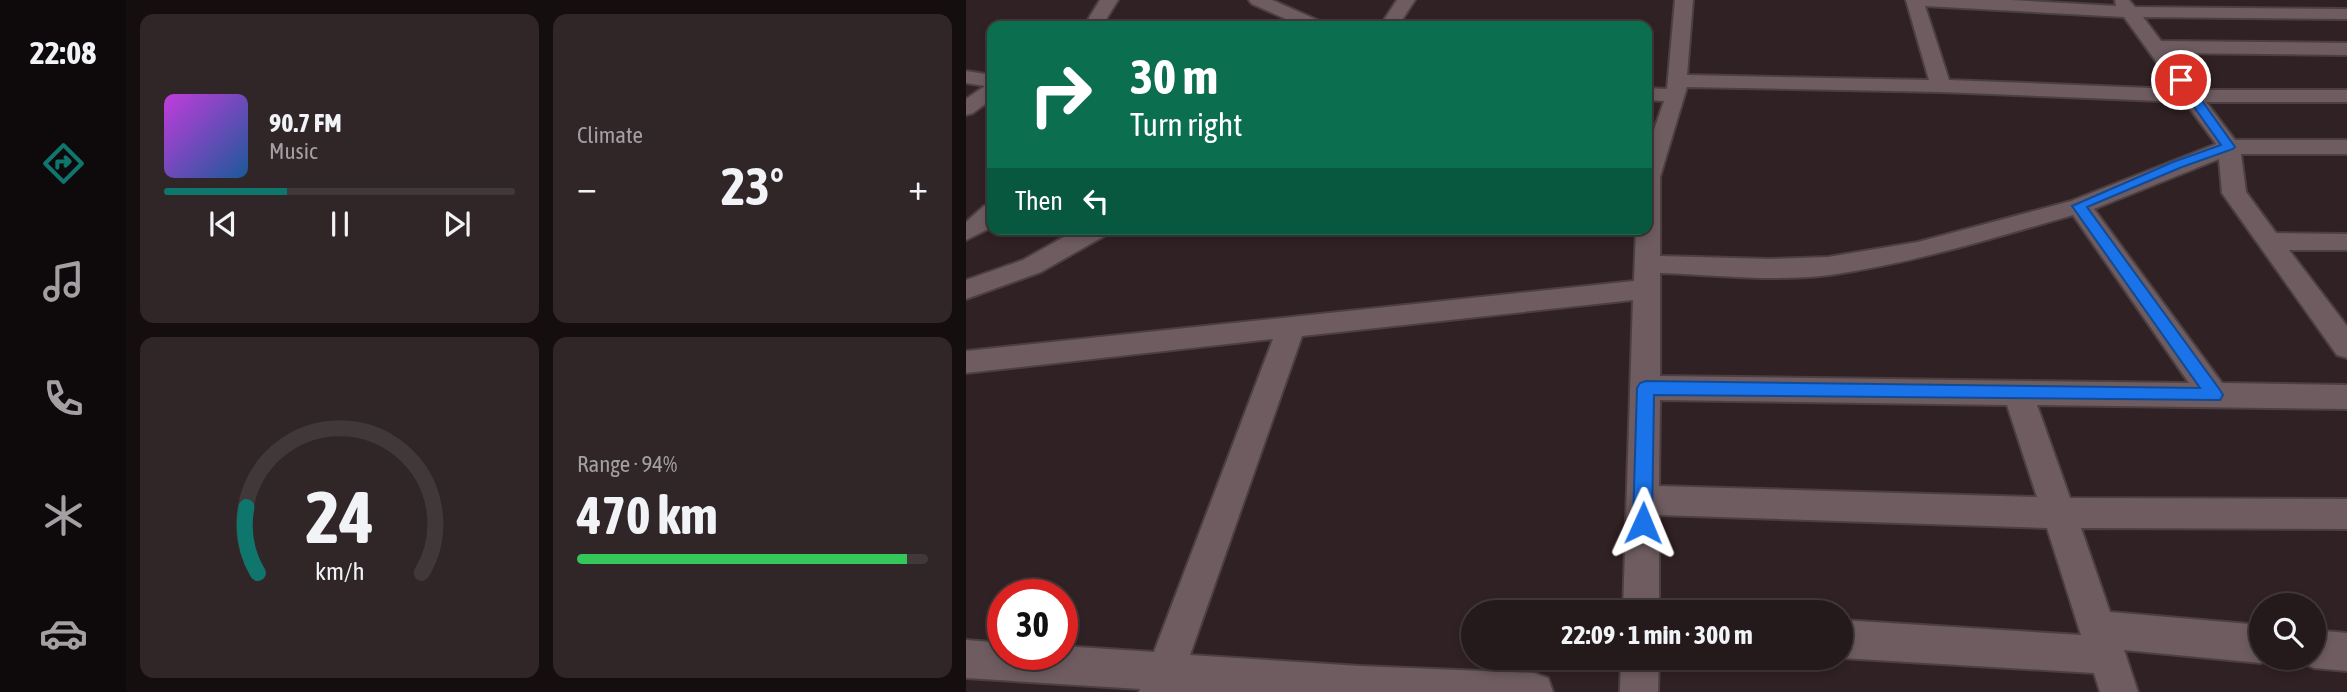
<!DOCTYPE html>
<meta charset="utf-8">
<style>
:root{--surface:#24191b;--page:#302628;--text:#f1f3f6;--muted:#a3a0a3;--line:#41383a;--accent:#0f766e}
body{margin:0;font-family:"Asap Condensed",sans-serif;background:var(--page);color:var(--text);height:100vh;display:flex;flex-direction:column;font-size:26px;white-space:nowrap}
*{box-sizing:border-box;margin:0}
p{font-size:23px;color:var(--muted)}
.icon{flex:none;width:38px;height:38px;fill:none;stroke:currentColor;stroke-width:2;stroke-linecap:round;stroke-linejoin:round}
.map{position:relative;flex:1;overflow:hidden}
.panel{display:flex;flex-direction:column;gap:14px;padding:14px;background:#140e0f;width:840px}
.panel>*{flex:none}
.guide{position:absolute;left:21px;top:21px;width:665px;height:214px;border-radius:14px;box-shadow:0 4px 10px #0003,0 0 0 2px var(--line);background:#0b6e4f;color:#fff;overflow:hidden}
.fabs{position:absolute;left:1283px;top:593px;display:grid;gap:14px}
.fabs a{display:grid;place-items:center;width:77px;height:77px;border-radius:50%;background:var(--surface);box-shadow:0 4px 10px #0003,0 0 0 2px var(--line);font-size:35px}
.speed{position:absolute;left:21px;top:579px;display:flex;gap:14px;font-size:35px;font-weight:700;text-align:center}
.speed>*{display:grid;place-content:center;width:91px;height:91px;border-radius:50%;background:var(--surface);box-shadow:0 4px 10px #0003,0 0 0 2px var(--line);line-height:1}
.speed .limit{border:10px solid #d22;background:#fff;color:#111}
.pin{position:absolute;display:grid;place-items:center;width:60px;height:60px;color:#fff;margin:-30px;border:4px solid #fff;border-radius:50%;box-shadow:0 2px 7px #0007}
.me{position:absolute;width:77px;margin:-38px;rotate:1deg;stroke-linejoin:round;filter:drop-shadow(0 0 5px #0008)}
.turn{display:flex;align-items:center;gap:24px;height:147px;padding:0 28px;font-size:32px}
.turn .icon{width:91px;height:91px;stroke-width:2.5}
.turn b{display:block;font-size:49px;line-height:60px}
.then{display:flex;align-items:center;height:66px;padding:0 28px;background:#0003;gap:14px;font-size:26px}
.big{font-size:52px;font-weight:700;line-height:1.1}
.panel .card{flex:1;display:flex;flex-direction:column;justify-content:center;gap:10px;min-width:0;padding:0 24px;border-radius:14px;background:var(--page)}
.panel .dial{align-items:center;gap:0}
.dial svg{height:182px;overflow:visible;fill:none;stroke:var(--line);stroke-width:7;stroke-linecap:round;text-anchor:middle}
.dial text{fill:var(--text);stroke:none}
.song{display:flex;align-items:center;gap:21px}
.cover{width:84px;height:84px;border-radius:10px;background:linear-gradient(135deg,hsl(290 70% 55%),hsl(210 70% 35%))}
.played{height:7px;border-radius:4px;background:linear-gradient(90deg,var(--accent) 35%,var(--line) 35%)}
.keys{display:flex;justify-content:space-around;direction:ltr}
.heat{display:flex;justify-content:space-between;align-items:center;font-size:38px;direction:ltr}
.charge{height:10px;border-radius:5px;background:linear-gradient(90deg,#34c759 94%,var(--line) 0)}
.panel .tiles{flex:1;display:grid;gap:14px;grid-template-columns:repeat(2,1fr)}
.trip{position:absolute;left:495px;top:600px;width:392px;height:70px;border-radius:35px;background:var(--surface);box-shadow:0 4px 10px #0003,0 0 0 2px var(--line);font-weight:700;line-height:70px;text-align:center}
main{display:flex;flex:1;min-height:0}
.tab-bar{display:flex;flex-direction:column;width:126px;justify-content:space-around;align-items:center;background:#0e0a0b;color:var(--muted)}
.tab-bar .icon{width:49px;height:49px}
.tab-bar .current{color:var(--accent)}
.tab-bar b{font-size:32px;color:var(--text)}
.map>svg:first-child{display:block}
</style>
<main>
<nav class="tab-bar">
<b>22:08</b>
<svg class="icon current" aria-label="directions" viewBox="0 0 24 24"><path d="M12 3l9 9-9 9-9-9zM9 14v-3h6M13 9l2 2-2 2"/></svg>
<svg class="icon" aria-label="music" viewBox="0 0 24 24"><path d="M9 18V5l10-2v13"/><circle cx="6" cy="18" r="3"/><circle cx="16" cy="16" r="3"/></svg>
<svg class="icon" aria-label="phone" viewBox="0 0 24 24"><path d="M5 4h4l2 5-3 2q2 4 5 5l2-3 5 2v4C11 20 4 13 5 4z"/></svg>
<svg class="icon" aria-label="climate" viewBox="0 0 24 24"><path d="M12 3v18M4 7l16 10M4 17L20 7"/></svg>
<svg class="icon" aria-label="car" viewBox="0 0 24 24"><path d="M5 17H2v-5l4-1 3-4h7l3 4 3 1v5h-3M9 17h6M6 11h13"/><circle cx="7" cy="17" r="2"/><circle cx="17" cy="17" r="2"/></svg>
</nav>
<section class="panel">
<div class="tiles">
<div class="card">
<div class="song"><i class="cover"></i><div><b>90.7 FM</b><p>Music</p></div></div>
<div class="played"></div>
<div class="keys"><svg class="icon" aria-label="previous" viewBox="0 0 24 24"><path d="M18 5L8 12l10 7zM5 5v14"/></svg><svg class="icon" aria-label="pause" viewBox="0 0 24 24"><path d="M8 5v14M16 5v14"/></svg><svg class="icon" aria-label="next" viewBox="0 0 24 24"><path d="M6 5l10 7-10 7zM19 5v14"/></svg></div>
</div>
<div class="card"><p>Climate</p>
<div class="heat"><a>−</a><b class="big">23°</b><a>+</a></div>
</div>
<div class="card dial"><svg viewBox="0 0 100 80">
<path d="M14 69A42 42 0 1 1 86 69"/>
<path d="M14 69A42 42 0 0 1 9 40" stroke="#0f766e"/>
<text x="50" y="56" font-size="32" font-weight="700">24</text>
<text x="50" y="72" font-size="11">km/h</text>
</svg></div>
<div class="card"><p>Range · 94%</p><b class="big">470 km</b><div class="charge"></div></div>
</div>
</section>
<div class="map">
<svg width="1381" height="692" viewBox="0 0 1381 692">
<rect width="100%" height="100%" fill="#302124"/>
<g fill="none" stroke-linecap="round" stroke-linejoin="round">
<defs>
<g id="street">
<polygon points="134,0 152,0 136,26 118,26"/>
<polygon points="283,0 306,0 356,22 359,26 336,26 286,4"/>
<polygon points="431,0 449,0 432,26 414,26"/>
<path d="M709 0H727L721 75 963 80 940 0H1045L1150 6 1149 0H1163L1169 7 1381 9V19L1177 17 1195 41 1381 43V55L1203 53 1231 90H1381V102H1240L1269 140H1381V154H1275L1280 192 1310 233 1381 234V250H1323L1381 326V358L1371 355 1256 193 1253 159 1128 209 1256 383 1381 385V409L1071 405 1104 498 1381 499V529L1115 528 1144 612 1295 625V658H1306L1295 663 1158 650 1172 692H1134L1128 673 875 658V620L1115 635 1081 528 693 515V612H657L667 300 336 336 224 655 394 666 568 673 582 678 587 692H173L174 689 0 678V640L37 643V654H96V646L188 652 307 339 0 373V351L668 281 670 229H681V150L698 101 681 100V88L701 89ZM959 6 1158 17 1210 89 983 80ZM721 87 975 92 1219 102 1250 144 1105 201 952 242 862 257 804 259 694 256V177ZM1107 215 1223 383 694 376V273C750 275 809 282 864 275 948 263 1027 238 1107 215ZM694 400 1041 405 1071 497 693 486Z"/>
<polygon points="0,71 26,75 26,99 7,113 0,115 0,99 19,86 0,83"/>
<polygon points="26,204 26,227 0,240 0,222 18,206"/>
<polygon points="112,229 143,229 140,235 75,272 0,299 0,280 57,260"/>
<polygon points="1348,630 1381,633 1381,671 1348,668 1335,662 1333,658 1348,658"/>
<polygon points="655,658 693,658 692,692 654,692"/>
</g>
</defs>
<!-- street casing -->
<use href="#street" stroke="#4b3f41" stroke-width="4"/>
<!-- street -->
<use href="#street" fill="#6e5c60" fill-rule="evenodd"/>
</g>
<!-- route -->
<polygon fill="#1a73e8" stroke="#114b97" stroke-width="2" points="1211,77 1219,77 1269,147 1267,149 1216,167 1121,207 1254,390 1257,395 1254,400 688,395 686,523 684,529 677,532 670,529 667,523 671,388 674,383 680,381 1234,388 1106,206 1207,162 1255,145 1209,80"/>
</svg>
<div class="fabs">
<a><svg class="icon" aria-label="search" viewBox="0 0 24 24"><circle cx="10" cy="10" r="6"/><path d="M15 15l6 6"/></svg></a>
</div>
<div class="speed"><div class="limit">30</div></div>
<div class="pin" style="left:1215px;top:80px;background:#d93025"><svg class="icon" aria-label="arrive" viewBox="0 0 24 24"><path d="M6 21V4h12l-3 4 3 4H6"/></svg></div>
<svg class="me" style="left:677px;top:523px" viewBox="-20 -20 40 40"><path d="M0-17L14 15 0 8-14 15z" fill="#1a73e8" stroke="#fff" stroke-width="4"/></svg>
<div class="trip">22:09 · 1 min · 300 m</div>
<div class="guide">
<div class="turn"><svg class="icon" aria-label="right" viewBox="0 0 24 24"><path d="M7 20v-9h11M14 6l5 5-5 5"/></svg><div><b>30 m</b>Turn right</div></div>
<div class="then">Then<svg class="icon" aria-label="left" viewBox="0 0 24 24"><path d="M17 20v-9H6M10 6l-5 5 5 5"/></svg></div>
</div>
</div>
</main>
